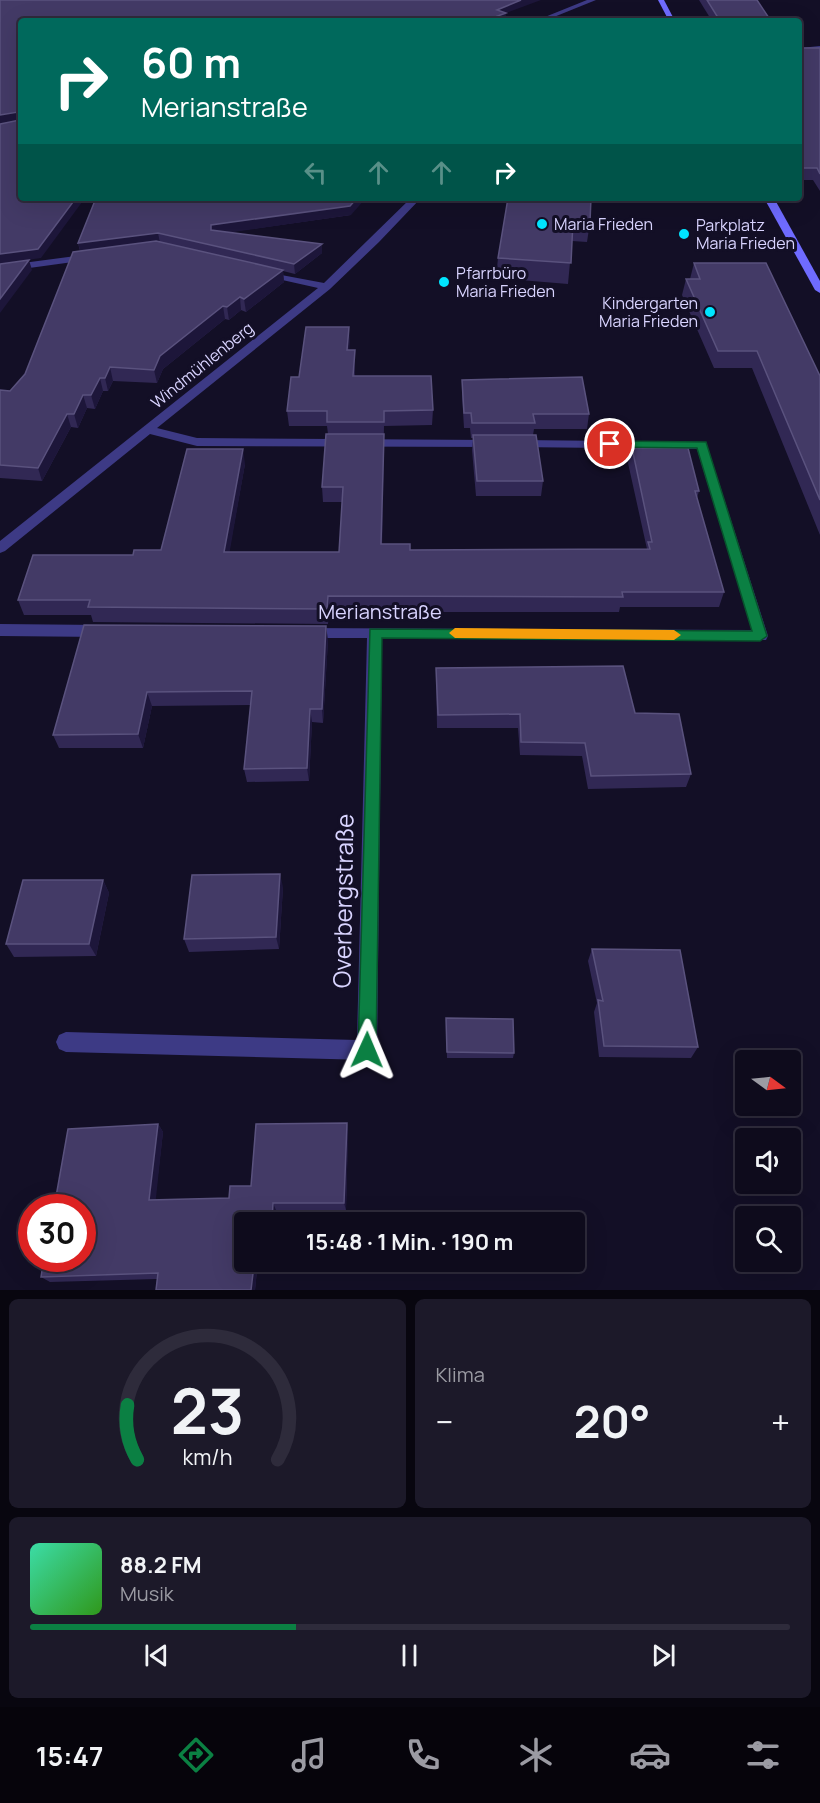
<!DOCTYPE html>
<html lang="de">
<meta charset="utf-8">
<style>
:root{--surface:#0e0b1c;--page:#1c1929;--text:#f1f3f6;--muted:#9b9ba3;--line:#2e2b3b;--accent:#0b8043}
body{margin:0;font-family:Manrope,sans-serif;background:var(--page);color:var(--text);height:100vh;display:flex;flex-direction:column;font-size:22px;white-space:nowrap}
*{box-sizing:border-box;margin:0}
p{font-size:20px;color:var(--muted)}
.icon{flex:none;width:33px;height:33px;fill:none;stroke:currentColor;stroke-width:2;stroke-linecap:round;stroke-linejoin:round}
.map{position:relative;height:1290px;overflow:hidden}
.details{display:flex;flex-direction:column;gap:9px;padding:9px;background:#08060f;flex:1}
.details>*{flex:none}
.banner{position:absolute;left:18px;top:18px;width:784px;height:183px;border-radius:6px;box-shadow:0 6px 24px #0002,0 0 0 2px var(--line);background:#00695c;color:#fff;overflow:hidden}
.needle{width:39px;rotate:105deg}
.buttons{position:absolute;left:735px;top:1050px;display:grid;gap:12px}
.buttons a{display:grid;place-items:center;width:66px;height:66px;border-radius:6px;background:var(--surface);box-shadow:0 6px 24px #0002,0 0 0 2px var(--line);font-size:30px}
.speed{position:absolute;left:18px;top:1194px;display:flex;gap:12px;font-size:30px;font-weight:700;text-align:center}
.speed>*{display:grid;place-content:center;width:78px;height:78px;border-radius:50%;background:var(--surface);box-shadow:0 6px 24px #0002,0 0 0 2px var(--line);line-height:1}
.speed .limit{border:9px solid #d22;background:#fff;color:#111}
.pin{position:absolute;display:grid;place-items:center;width:51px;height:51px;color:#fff;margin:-26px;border:3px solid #fff;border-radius:50%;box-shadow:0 2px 6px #0007}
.me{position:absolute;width:66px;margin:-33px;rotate:1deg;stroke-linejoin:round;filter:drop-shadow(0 0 4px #0008)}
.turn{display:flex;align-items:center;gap:21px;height:126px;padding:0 24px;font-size:27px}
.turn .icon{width:78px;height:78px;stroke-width:2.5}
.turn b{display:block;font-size:42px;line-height:51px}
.lanes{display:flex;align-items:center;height:57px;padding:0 24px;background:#0003;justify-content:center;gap:30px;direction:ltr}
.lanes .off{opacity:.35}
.big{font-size:45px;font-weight:700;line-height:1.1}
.details .card{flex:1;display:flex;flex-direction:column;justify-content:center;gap:9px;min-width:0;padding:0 21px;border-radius:9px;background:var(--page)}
.details .dial{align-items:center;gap:0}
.dial svg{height:156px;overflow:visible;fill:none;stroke:var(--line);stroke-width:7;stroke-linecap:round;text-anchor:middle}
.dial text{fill:var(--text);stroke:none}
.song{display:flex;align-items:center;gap:18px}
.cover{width:72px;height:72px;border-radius:9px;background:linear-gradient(135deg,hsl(160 70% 55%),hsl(110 70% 35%))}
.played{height:6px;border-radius:3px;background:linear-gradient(90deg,var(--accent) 35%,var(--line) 35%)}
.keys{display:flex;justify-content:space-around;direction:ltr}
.heat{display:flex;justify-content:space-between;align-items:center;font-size:33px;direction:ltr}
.details .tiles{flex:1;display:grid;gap:9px;grid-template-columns:1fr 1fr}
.card:last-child{grid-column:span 2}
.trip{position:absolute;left:234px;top:1212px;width:351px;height:60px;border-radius:6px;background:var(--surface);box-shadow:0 6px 24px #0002,0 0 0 2px var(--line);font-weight:700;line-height:60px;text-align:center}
.menu{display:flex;height:96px;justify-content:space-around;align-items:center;background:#06040b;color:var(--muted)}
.menu .icon{width:42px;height:42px}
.menu .current{color:var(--accent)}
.menu b{font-size:27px;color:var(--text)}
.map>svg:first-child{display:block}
</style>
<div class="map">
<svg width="820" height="1290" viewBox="0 0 820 1290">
<rect width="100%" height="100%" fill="#130f26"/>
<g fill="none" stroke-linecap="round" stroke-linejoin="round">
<!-- minor -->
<g fill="#3d3a85" fill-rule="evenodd">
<polygon points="587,0 596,0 544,21 535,21"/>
<polygon points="411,198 421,198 379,242 330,289 157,428 197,438 492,440 496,441 496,447 197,446 150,434 5,551 0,553 0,541 318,288 260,275 260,271 324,283"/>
<polygon points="91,254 95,255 95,259 0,272 0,266"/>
<polygon points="519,440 706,442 768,636 766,640 382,638 377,1050 374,1057 367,1060 66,1052 59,1049 56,1042 59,1035 66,1032 357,1040 367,638 306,638 299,632 301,628 752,630 697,449 515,447 515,441"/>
<polygon points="0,624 102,625 109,631 102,637 0,636"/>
</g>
<!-- tertiary -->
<polygon fill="#3d3a85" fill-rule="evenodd" points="820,46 820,50 800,52 800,48"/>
<!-- secondary -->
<g fill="#6f6bff" fill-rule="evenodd">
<polygon points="658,0 664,0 675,21 669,21"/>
<polygon points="764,198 774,198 820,281 820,293 815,290"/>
</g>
</g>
<!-- wall -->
<g fill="#312854">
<polygon points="699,0 757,0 771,21 712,21"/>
<polygon points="800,48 820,48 820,191 813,180 800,180"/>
<polygon points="96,198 351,215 230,232 322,253 295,274 283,271 284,282 246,312 241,310 229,320 225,319 163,369 157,383 113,381 108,391 103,391 95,409 87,408 78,428 71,427 42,481 0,478 0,390 10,391 25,374 80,251 78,243"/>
<polygon points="508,198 590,222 587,242 572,241 568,284 496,278 498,258"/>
<polygon points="694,263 820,376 820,535 752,368 714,368 682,295 686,279 690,279"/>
<polygon points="349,327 349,350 355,350 355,376 433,410 432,425 384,426 382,544 410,550 647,549 628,463 632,448 699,491 697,498 724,592 719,607 620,607 619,612 329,612 328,624 93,622 91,615 24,615 18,600 133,555 161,550 245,464 229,552 339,552 342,502 323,502 322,487 328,434 327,426 289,426 287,411 299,377"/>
<polygon points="462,380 589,414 587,429 534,429 533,435 543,481 541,496 476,496 472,450 473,438 471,438 470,428 464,428 462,395"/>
<polygon points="84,625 328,640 323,723 312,722 309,781 247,782 244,769 251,705 152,706 143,748 59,748 53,735"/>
<polygon points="436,668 635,713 691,774 686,787 588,789 582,756 520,755 518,728 437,728"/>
<polygon points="103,880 109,893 96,956 14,957 6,944"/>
<polygon points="283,887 279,949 189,952 184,939"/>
<polygon points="592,949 698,1047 691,1058 599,1057 594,1012 597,1003 588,961"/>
<polygon points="446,1018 514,1053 513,1058 447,1058"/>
<polygon points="347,1123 348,1132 346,1210 276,1210 276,1222 244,1222 244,1262 274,1262 273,1270 257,1270 255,1290 156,1290 157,1279 50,1282 41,1277 158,1124 163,1132 155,1200 229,1198 251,1186"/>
</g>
<!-- shaded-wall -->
<g fill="#1d163a">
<polygon points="521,0 541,0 506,13 506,20 504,21 484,21 497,10"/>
<polygon points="18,112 21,121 0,125 0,115"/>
<polygon points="76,198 85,198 41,258 0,264 0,254"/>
<polygon points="357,198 366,198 351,215 212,235 211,230 211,225"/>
<polygon points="158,233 160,243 81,253 78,243"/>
<polygon points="322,244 322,253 295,274 294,264"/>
<polygon points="29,260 32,270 0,313 0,299"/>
<polygon points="283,270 284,282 246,312 244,299"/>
<polygon points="240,297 241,310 229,320 227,307"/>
<polygon points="223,306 225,319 163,369 157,383 154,370 160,356"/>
<polygon points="349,327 350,342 348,365 347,350"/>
<polygon points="355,350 355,365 353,392 353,376"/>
<polygon points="110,367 113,381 108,391 105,378"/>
<polygon points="100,378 103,391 95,409 91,395"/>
<polygon points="83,395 87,408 78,428 74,414"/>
<polygon points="67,414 71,427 42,481 38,468"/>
<polygon points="384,434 384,449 382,559 381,544"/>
<polygon points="243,449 245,464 227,567 224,552"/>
<polygon points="328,596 329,612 328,624 327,609"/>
<polygon points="326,626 328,640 323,723 322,709"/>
<polygon points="147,692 152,706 143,748 138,734"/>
<polygon points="310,709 312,722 309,781 307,768"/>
<polygon points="280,874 283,887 279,949 276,937"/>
<polygon points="103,880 109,893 96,956 89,944"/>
<polygon points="347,1123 348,1132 346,1210 344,1203"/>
<polygon points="158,1124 163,1132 155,1207 149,1200"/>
<polygon points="273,1203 276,1210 276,1222 272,1222"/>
<polygon points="270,1262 274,1262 273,1270 270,1265"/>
<polygon points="254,1265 257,1270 255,1290 251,1290"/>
</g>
<!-- building -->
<g fill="#433a66" stroke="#5a527e" stroke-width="1.5">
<polygon points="0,0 521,0 497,10 506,13 484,21 21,21 21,198 76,198 38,249 0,254 0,124 20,120 18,112 0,115"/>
<polygon points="707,0 757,0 771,21 720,21"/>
<polygon points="800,48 820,48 820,174 817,168 803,168 800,162"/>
<polygon points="96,198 357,198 350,206 211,225 211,230 322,244 294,264 158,233 78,243"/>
<polygon points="508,198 591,198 590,222 573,221 571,263 498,258"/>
<polygon points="156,241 283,270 244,299 240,297 227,307 223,306 160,356 154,370 110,367 105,378 100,378 91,395 83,395 74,414 67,414 38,468 0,465 0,390 10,391 25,374 73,252"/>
<polygon points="29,260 0,299 0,264"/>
<polygon points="694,263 766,263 820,376 820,500 757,351 718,351 686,279 700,279"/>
<polygon points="306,327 349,327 347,350 355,350 353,376 431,376 433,410 384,411 384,422 327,422 327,411 287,411 291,377 299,377"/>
<polygon points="582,377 589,414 533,414 535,423 472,423 471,413 464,413 462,380"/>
<polygon points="326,434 384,434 381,544 410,544 410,550 650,549 648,542 652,542 632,448 688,448 699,491 695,491 724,592 622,592 623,597 328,596 327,609 88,607 90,600 18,600 33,555 133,555 134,550 161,550 187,449 243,449 224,552 339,552 343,487 322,487"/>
<polygon points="473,435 536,435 543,481 477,481"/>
<polygon points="84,625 326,626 322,709 310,709 307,768 244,769 252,691 147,692 138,734 53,735"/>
<polygon points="623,666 635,713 679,714 691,774 591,776 585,743 521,742 520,714 438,715 436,668"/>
<polygon points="280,874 276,937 184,939 192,875"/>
<polygon points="23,880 103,880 89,944 6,944"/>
<polygon points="592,949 680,950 698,1047 604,1046 598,1000 603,1001"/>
<polygon points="446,1018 513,1019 514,1053 447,1052"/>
<polygon points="347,1123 344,1203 273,1203 272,1222 244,1222 244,1262 270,1262 270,1265 254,1265 251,1290 156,1290 158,1273 41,1277 44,1258 82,1258 82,1208 54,1208 68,1129 158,1124 149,1200 229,1198 230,1186 251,1186 256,1124"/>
</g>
<!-- route -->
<polygon fill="#0b8043" stroke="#07532c" stroke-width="1.5" points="610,441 706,442 767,636 760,641 382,638 376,1050 373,1056 367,1059 360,1056 358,1050 370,629 752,631 697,448 606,447 606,442"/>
<!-- slow -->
<polygon fill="#f59e0b" points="455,628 674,630 681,635 674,640 455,638 449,633"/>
<!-- markers -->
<g fill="#00e5ff" stroke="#130f26" stroke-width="2">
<circle cx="542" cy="224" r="6"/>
<circle cx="684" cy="234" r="6"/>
<circle cx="444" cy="282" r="6"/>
<circle cx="710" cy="312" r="6"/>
</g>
<g text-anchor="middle" stroke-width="6" stroke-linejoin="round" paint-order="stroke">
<!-- far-poi labels -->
<g font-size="16" fill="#d9d4ff" stroke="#130f26" text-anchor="start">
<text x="554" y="230">Maria Frieden</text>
<text x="696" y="231">Parkplatz<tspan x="696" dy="18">Maria Frieden</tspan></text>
<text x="456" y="279">Pfarrbüro<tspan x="456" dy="18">Maria Frieden</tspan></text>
<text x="698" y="309" text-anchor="end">Kindergarten<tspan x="698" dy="18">Maria Frieden</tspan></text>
</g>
<!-- far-street labels -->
<g font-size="16" fill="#d9d4ff" stroke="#130f26">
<text transform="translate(202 365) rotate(-39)" y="6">Windmühlenberg</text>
</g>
<!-- street labels -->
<g font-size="20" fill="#d9d4ff" stroke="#130f26">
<text x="380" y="619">Merianstraße</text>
</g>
<!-- near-street labels -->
<g font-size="24" fill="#d9d4ff" stroke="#130f26">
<text transform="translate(344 901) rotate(-89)" y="8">Overbergstraße</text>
</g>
</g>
</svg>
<div class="buttons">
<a><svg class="needle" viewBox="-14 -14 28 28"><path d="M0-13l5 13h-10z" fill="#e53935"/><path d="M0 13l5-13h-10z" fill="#9b9ba3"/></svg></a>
<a><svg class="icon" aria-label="sound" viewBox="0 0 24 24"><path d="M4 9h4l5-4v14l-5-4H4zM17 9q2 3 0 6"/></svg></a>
<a><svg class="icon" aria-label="search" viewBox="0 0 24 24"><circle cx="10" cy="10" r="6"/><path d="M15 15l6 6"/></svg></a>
</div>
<div class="speed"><div class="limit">30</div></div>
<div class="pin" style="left:610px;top:444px;background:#d93025"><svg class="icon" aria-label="arrive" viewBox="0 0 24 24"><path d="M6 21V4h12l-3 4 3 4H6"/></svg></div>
<svg class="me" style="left:367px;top:1050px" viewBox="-20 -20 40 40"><path d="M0-17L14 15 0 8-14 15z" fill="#0b8043" stroke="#fff" stroke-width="4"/></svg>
<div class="trip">15:48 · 1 Min. · 190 m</div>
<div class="banner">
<div class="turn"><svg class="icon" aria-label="right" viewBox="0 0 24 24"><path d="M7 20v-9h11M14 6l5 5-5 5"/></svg><div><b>60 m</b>Merianstraße</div></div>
<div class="lanes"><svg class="icon off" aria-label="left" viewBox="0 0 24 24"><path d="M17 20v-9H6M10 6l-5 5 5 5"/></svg><svg class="icon off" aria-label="ahead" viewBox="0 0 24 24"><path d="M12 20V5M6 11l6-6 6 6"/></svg><svg class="icon off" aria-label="ahead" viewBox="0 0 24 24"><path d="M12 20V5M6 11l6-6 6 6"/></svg><svg class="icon" aria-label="right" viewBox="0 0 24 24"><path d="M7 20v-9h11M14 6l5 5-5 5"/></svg></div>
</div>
</div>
<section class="details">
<div class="tiles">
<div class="card dial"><svg viewBox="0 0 100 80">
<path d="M14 69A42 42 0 1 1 86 69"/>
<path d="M14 69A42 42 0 0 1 9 41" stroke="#0b8043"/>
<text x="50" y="56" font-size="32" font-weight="700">23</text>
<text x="50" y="72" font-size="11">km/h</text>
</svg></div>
<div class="card"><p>Klima</p>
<div class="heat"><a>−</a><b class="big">20°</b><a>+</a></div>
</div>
<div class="card">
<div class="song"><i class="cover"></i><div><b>88.2 FM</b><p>Musik</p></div></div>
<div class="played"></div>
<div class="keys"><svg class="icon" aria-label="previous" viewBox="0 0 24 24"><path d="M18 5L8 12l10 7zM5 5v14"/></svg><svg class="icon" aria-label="pause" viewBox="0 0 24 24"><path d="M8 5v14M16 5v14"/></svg><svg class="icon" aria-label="next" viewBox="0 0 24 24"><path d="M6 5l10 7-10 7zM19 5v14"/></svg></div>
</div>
</div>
</section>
<nav class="menu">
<b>15:47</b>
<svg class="icon current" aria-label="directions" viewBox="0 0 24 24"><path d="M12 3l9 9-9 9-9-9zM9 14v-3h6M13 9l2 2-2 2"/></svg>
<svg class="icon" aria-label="music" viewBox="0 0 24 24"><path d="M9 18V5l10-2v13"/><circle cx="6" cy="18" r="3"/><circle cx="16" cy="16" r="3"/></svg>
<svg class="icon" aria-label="phone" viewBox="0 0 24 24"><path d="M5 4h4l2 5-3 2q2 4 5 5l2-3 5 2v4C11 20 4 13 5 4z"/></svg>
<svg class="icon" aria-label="climate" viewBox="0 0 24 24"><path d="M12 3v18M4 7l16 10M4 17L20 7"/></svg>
<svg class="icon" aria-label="car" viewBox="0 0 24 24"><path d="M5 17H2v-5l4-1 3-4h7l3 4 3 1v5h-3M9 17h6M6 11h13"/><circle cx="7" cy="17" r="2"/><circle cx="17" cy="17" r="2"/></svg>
<svg class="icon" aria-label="filters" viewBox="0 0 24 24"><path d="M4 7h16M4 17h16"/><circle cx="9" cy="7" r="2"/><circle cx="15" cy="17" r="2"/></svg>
</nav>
